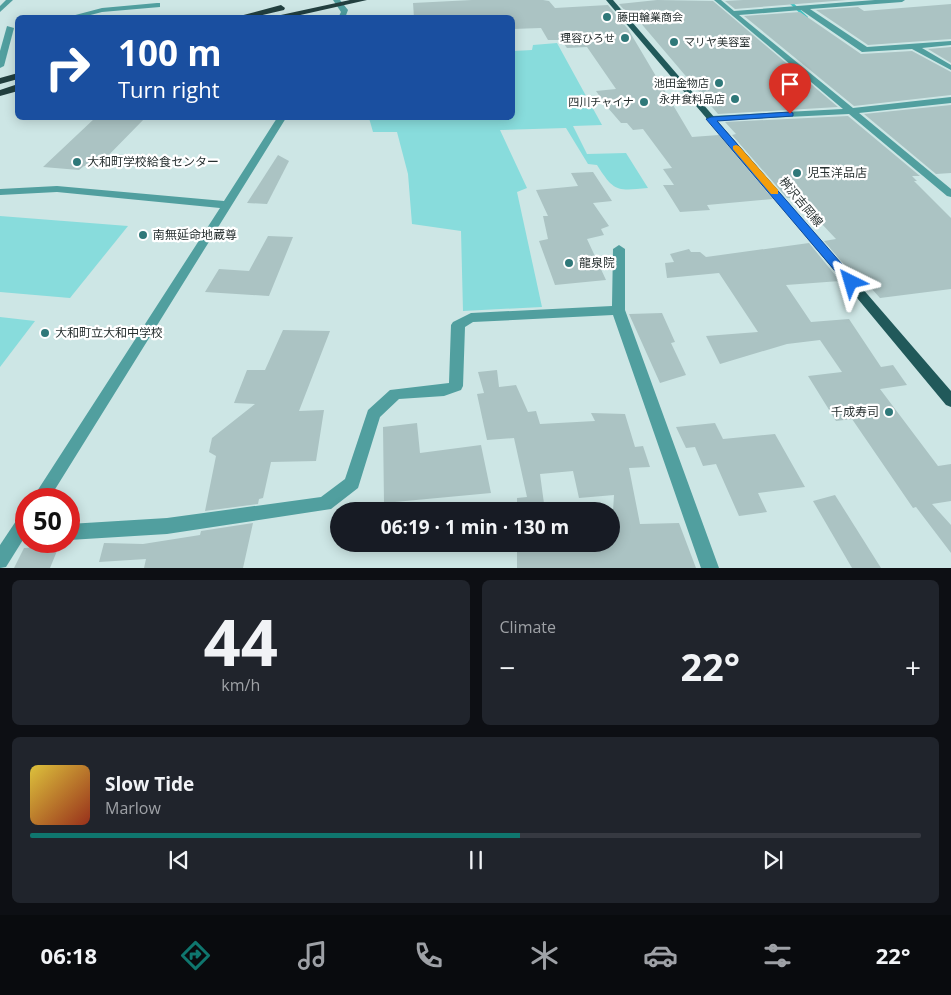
<!DOCTYPE html>
<meta charset="utf-8">
<style>
:root{--surface:#171b24;--page:#20242c;--text:#f1f3f6;--muted:#9ea1a6;--line:#363941;--accent:#0f766e}
body{margin:0;font-family:"Open Sans","Noto Sans JP",sans-serif;background:var(--page);color:var(--text);height:100vh;display:flex;flex-direction:column;font-size:19px;white-space:nowrap}
*{box-sizing:border-box;margin:0}
p{font-size:16px;color:var(--muted)}
.icon{flex:none;width:28px;height:28px;fill:none;stroke:currentColor;stroke-width:2;stroke-linecap:round;stroke-linejoin:round}
.map{position:relative;height:568px;overflow:hidden}
.side{display:flex;flex-direction:column;gap:12px;padding:12px;background:#0d0f14;flex:1}
.side>*{flex:none}
.hud{position:absolute;left:15px;top:15px;width:500px;height:105px;border-radius:8px;box-shadow:0 2px 12px #0003;background:#1a4fa0;color:#fff;overflow:hidden}
.speed{position:absolute;left:15px;top:488px;display:flex;gap:10px;font-size:25px;font-weight:700;text-align:center}
.speed>*{display:grid;place-content:center;width:65px;height:65px;border-radius:50%;background:var(--surface);box-shadow:0 2px 12px #0003;line-height:1}
.speed .limit{border:8px solid #d22;background:#fff;color:#111}
.pin{position:absolute;display:grid;place-items:center;width:42px;height:42px;color:#fff;margin:-51px -21px;border-radius:50% 50% 50% 0;rotate:-45deg;box-shadow:0 0 5px #0007}
.pin .icon{rotate:45deg}
.me{position:absolute;width:55px;margin:-28px;rotate:320deg;stroke-linejoin:round;filter:drop-shadow(0 0 4px #0008)}
.turn{display:flex;align-items:center;gap:18px;height:105px;padding:0 20px;font-size:22px}
.turn .icon{width:65px;height:65px;stroke-width:2.5}
.turn b{display:block;font-size:35px;line-height:42px}
.big{font-size:38px;font-weight:700;line-height:1.1}
.side .tile{flex:1;display:flex;flex-direction:column;justify-content:center;gap:8px;min-width:0;padding:0 18px;border-radius:8px;background:var(--page)}
.side .dial{align-items:center;gap:0}
.dial b{font-size:65px;line-height:1}
.song{display:flex;align-items:center;gap:15px}
.cover{width:60px;height:60px;border-radius:8px;background:linear-gradient(135deg,hsl(50 70% 55%),hsl(10 70% 35%))}
.played{height:5px;border-radius:2px;background:linear-gradient(90deg,var(--accent) 55%,var(--line) 55%)}
.keys{display:flex;justify-content:space-around;direction:ltr}
.heat{display:flex;justify-content:space-between;align-items:center;font-size:28px;direction:ltr}
.side .tiles{flex:1;display:grid;gap:12px;grid-template-columns:1fr 1fr}
.tile:last-child{grid-column:span 2}
.trip{position:absolute;left:330px;top:502px;width:290px;height:50px;border-radius:25px;background:var(--surface);box-shadow:0 2px 12px #0003;font-weight:700;line-height:50px;text-align:center}
.dock{display:flex;height:80px;justify-content:space-around;align-items:center;background:#090b0e;color:var(--muted)}
.dock .icon{width:35px;height:35px}
.dock .on{color:var(--accent)}
.dock b{font-size:22px;color:var(--text)}
.map>svg:first-child{display:block}
</style>
<div class="map">
<svg width="951" height="568" viewBox="0 0 951 568">
<rect width="100%" height="100%" fill="#cde6e5"/>
<!-- green -->
<g fill="#88dcdc">
<path d="M557 43 602 125 573 126 587 154 626 153 648 188C617 191 614 192 597 165L588 164 566 128 500 130 527 188 517 192 542 307 463 311 461 231 412 224 408 174 397 132H373L369 118H512L513 51 532 50 533 45Z"/>
<polygon points="0,216 128,226 70,298 0,292"/>
<polygon points="0,317 35,321 0,367"/>
</g>
<g fill="none" stroke-linecap="round" stroke-linejoin="round">
<!-- stream -->
<polygon fill="#3fc3c3" fill-rule="evenodd" points="786,0 790,0 808,17 808,19 806,19"/>
</g>
<!-- building -->
<g fill="#abc3c3">
<polygon points="472,0 543,0 549,1 555,8 608,5 628,29 692,137 719,135 773,199 707,205 710,210 680,212 663,185 674,185 663,169 672,168 643,129 633,130 627,123 621,123 608,108 596,91 616,89 587,47 567,48 561,40 548,40 541,28 512,29 512,18 414,18 413,3"/>
<polygon points="657,0 713,1 838,107 718,114 639,21 636,23 619,4"/>
<polygon points="743,0 847,0 735,9 725,1"/>
<polygon points="951,4 951,39 868,45 816,10 858,7 864,11"/>
<polygon points="800,12 861,54 912,51 951,72 951,95 854,106 744,16"/>
<polygon points="951,47 951,63 928,49"/>
<polygon points="951,105 951,173 936,174 864,114"/>
<polygon points="848,116 920,176 912,176 917,181 914,181 951,218 951,289 880,298 863,279 857,280 824,241 836,239 805,206 802,206 794,198 787,198 732,135 736,134 725,122"/>
<polygon points="95,118 145,118 97,167 84,166 79,170 43,167"/>
<polygon points="278,155 289,161 267,204 247,203"/>
<polygon points="593,172 612,201 593,203 609,226 601,229 604,235 587,239 606,280 555,285 539,241 548,239 543,216 548,216 536,190 578,186 571,173"/>
<polygon points="268,236 293,237 269,296 205,292 219,269 249,271"/>
<polygon points="809,243 840,281 786,285 811,322 849,319 881,367 893,365 907,385 880,389 938,466 951,464 951,501 932,504 951,525 951,553 916,507 913,508 852,419 836,421 808,376 842,372 820,340 787,344 720,364 706,336 758,332 719,273 667,278 665,263 674,262 670,254 689,249 691,252 700,252 706,257"/>
<polygon points="662,313 675,342 671,343 686,375 660,383 629,314"/>
<polygon points="283,330 330,331 299,411 324,410 316,461 271,462 263,498 259,499 258,504 205,511 216,456 209,452 212,438 255,404 234,403 247,370 265,370"/>
<polygon points="497,370 499,387 516,385 528,412 536,411 540,424 595,421 591,413 625,414 635,447 643,446 650,467 629,468 640,524 679,523 696,568 517,568 517,544 611,544 614,495 579,498 573,471 540,474 545,511 517,511 517,498 527,497 514,438 487,440 477,394 484,393 478,372"/>
<polygon points="417,423 420,453 481,445 491,493 384,503 383,427"/>
<polygon points="715,423 723,439 775,434 805,487 758,493 767,512 739,516 716,464 703,466 695,447 686,448 676,427"/>
<polygon points="835,495 881,568 852,568 813,501"/>
<polygon points="253,523 243,568 144,568 146,559 99,562 104,543 143,544 200,535 201,531"/>
<polygon points="59,546 50,568 14,568 24,548"/>
</g>
<g fill="none" stroke-linecap="round" stroke-linejoin="round">
<!-- minor -->
<g fill="#519f9f" fill-rule="evenodd">
<polygon points="6,0 13,0 0,12 0,6"/>
<polygon points="333,0 340,0 348,10 345,18 338,18 341,12"/>
<polygon points="714,0 721,0 734,11 875,0 905,0 902,2 810,9 867,47 951,41 951,45 922,48 951,65 951,70 912,49 862,52 801,10 739,15 853,108 951,97 951,103 859,113 951,189 951,197 947,196 849,114 708,121 706,119 711,116 843,109"/>
<polygon points="157,3 160,3 160,7 102,12 79,18 64,18 102,8"/>
<polygon points="7,26 14,28 4,66 0,68 0,51"/>
<polygon points="277,118 286,118 49,499 32,499 220,208 57,192 0,195 0,189 57,186 224,201"/>
<polygon points="619,245 625,249 625,310 719,568 701,568 613,315 473,322 465,327 463,386 461,390 444,396 399,399 380,417 358,488 331,509 167,534 69,540 69,524 167,518 321,497 345,479 368,410 390,390 449,383 451,325 453,322 471,313 612,306 613,249"/>
<polygon points="26,512 26,535 6,567 0,568 0,545 20,515"/>
</g>
<!-- major -->
<polygon fill="#21595a" fill-rule="evenodd" points="606,0 613,0 951,391 951,407 946,405 759,180"/>
<!-- highway -->
<g fill="#223f3f" fill-rule="evenodd">
<polygon points="350,0 367,0 287,18 267,18"/>
<polygon points="281,5 285,8 284,10 250,18 232,18"/>
<polygon points="18,73 18,79 0,84 0,78"/>
<polygon points="18,84 18,91 0,96 0,90"/>
</g>
</g>
<!-- route -->
<polygon fill="#1a73e8" stroke="#114b97" points="790,112 793,113 793,116 717,121 855,279 855,285 847,285 706,119 711,117"/>
<!-- slow -->
<polygon fill="#f59e0b" points="736,145 739,146 778,190 778,194 771,194 733,149 733,146"/>
<!-- markers -->
<g fill="#2f7879" stroke="#fff" stroke-width="2">
<circle cx="607" cy="17" r="5"/>
<circle cx="625" cy="38" r="5"/>
<circle cx="674" cy="42" r="5"/>
<circle cx="719" cy="83" r="5"/>
<circle cx="735" cy="99" r="5"/>
<circle cx="644" cy="102" r="5"/>
<circle cx="77" cy="162" r="5"/>
<circle cx="797" cy="173" r="5"/>
<circle cx="143" cy="235" r="5"/>
<circle cx="569" cy="263" r="5"/>
<circle cx="45" cy="333" r="5"/>
<circle cx="889" cy="412" r="5"/>
</g>
<g text-anchor="middle" stroke-width="4.5" stroke-linejoin="round" paint-order="stroke">
<!-- far-poi labels -->
<g font-size="11" fill="#273030" stroke="#fff" text-anchor="end">
<text x="617" y="21" text-anchor="start">藤田輪業商会</text>
<text x="615" y="42">理容ひろせ</text>
<text x="684" y="46" text-anchor="start">マリヤ美容室</text>
<text x="709" y="87">池田金物店</text>
<text x="725" y="103">永井食料品店</text>
<text x="634" y="106">四川チャイナ</text>
</g>
<!-- poi labels -->
<g font-size="12" fill="#273030" stroke="#fff" text-anchor="start">
<text x="87" y="166">大和町学校給食センター</text>
<text x="807" y="177">児玉洋品店</text>
<text x="153" y="239">南無延命地蔵尊</text>
<text x="579" y="267">龍泉院</text>
<text x="55" y="337">大和町立大和中学校</text>
<text x="879" y="416" text-anchor="end">千成寿司</text>
</g>
<!-- street labels -->
<g font-size="12" fill="#273030" stroke="#fff">
<text transform="translate(801 202) rotate(50)" y="4">桝沢吉岡線</text>
</g>
</g>
</svg>
<div class="speed"><div class="limit">50</div></div>
<div class="pin" style="left:790px;top:114px;background:#d93025"><svg class="icon" aria-label="arrive" viewBox="0 0 24 24"><path d="M6 21V4h12l-3 4 3 4H6"/></svg></div>
<svg class="me" style="left:851px;top:282px" viewBox="-20 -20 40 40"><path d="M0-17L14 15 0 8-14 15z" fill="#1a73e8" stroke="#fff" stroke-width="4"/></svg>
<div class="trip">06:19 · 1 min · 130 m</div>
<div class="hud">
<div class="turn"><svg class="icon" aria-label="right" viewBox="0 0 24 24"><path d="M7 20v-9h11M14 6l5 5-5 5"/></svg><div><b>100 m</b>Turn right</div></div>
</div>
</div>
<section class="side">
<div class="tiles">
<div class="tile dial"><b>44</b><p>km/h</p></div>
<div class="tile"><p>Climate</p>
<div class="heat"><a>−</a><b class="big">22°</b><a>+</a></div>
</div>
<div class="tile">
<div class="song"><i class="cover"></i><div><b>Slow Tide</b><p>Marlow</p></div></div>
<div class="played"></div>
<div class="keys"><svg class="icon" aria-label="previous" viewBox="0 0 24 24"><path d="M18 5L8 12l10 7zM5 5v14"/></svg><svg class="icon" aria-label="pause" viewBox="0 0 24 24"><path d="M8 5v14M16 5v14"/></svg><svg class="icon" aria-label="next" viewBox="0 0 24 24"><path d="M6 5l10 7-10 7zM19 5v14"/></svg></div>
</div>
</div>
</section>
<nav class="dock">
<b>06:18</b>
<svg class="icon on" aria-label="directions" viewBox="0 0 24 24"><path d="M12 3l9 9-9 9-9-9zM9 14v-3h6M13 9l2 2-2 2"/></svg>
<svg class="icon" aria-label="music" viewBox="0 0 24 24"><path d="M9 18V5l10-2v13"/><circle cx="6" cy="18" r="3"/><circle cx="16" cy="16" r="3"/></svg>
<svg class="icon" aria-label="phone" viewBox="0 0 24 24"><path d="M5 4h4l2 5-3 2q2 4 5 5l2-3 5 2v4C11 20 4 13 5 4z"/></svg>
<svg class="icon" aria-label="climate" viewBox="0 0 24 24"><path d="M12 3v18M4 7l16 10M4 17L20 7"/></svg>
<svg class="icon" aria-label="car" viewBox="0 0 24 24"><path d="M5 17H2v-5l4-1 3-4h7l3 4 3 1v5h-3M9 17h6M6 11h13"/><circle cx="7" cy="17" r="2"/><circle cx="17" cy="17" r="2"/></svg>
<svg class="icon" aria-label="filters" viewBox="0 0 24 24"><path d="M4 7h16M4 17h16"/><circle cx="9" cy="7" r="2"/><circle cx="15" cy="17" r="2"/></svg>
<b>22°</b>
</nav>
